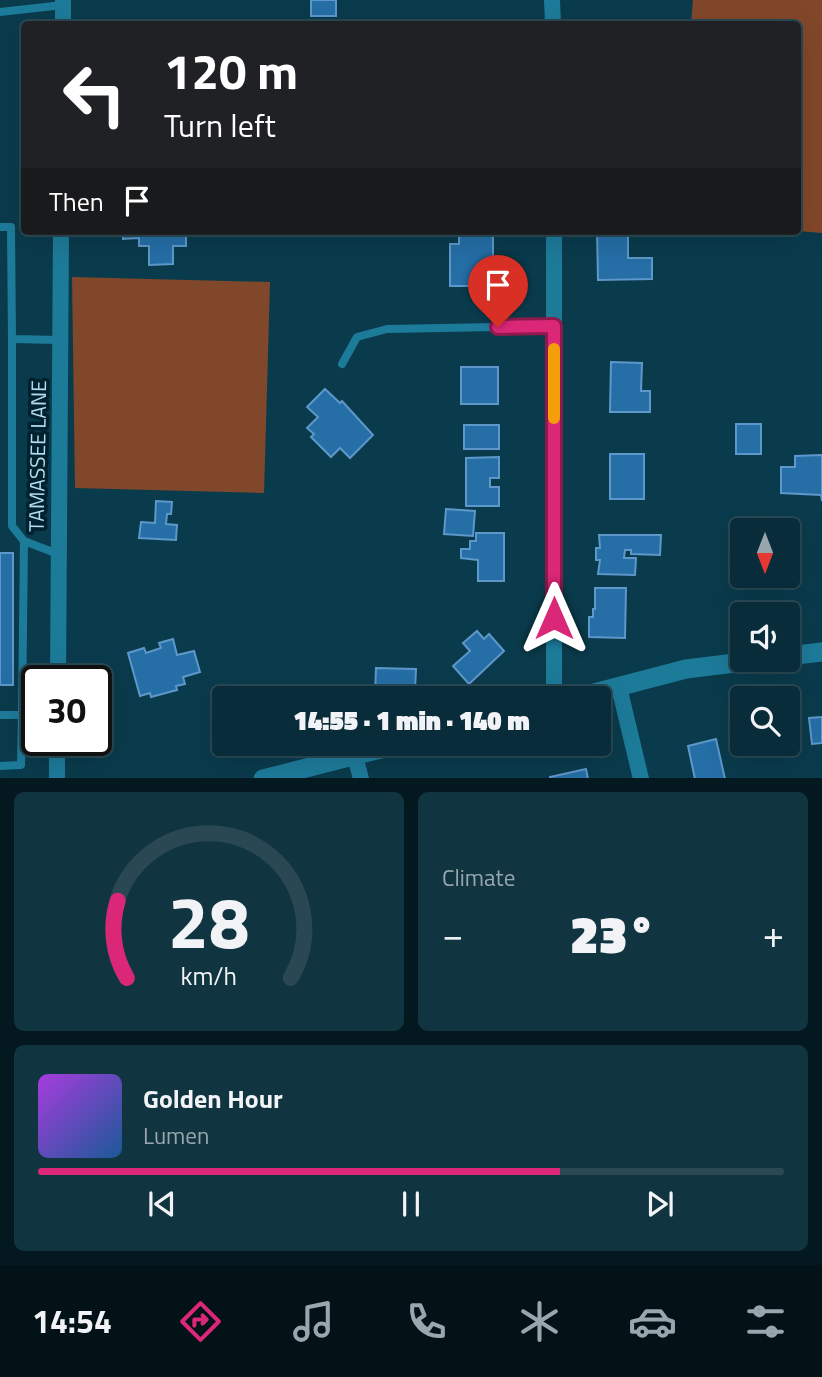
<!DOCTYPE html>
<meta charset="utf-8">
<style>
:root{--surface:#082c39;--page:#113441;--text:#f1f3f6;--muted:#98a7ae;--line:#294853;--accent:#db2777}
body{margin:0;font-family:"Titillium Web",sans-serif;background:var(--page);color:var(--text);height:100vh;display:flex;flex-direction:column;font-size:26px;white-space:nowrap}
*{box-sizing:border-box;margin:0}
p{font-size:23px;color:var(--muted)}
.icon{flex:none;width:38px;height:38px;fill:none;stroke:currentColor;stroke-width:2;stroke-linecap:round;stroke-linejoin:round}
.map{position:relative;height:778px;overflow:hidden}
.side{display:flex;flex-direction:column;gap:14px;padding:14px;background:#04181f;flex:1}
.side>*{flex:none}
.banner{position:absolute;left:21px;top:21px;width:780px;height:214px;border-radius:7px;box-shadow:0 7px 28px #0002,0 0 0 2px var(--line);background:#202124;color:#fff;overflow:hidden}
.needle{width:46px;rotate:180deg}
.tools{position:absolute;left:730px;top:518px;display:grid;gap:14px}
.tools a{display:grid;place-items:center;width:70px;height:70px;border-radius:7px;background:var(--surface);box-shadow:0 7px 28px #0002,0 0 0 2px var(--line);font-size:35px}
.speed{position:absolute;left:21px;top:665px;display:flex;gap:14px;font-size:35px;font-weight:700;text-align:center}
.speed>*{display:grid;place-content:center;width:91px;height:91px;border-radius:50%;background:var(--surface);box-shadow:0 7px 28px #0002,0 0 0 2px var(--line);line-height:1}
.speed .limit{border:4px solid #111;border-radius:10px;background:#fff;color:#111}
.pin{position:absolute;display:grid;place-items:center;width:60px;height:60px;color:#fff;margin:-72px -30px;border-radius:50% 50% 50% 0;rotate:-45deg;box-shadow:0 0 7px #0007}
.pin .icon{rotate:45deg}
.me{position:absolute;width:77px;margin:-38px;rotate:0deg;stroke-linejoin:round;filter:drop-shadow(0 0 5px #0008)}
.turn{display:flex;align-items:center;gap:24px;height:147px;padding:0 28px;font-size:32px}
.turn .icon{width:91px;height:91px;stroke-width:2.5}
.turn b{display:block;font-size:49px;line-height:60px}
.then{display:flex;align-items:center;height:66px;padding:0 28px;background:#0003;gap:14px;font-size:26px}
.big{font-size:52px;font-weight:800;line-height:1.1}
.side .tile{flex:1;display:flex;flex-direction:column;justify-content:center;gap:10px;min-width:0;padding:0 24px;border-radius:10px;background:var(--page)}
.side .dial{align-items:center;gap:0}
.dial svg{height:182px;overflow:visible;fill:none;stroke:var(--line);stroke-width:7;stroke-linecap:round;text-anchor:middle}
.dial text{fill:var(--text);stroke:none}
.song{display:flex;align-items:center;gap:21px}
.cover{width:84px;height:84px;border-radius:10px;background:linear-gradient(135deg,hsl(280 70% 55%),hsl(210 70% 35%))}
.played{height:7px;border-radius:4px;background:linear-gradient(90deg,var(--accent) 70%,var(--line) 70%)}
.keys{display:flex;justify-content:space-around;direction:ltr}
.heat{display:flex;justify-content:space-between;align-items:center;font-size:38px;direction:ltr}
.side .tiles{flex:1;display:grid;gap:14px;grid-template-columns:1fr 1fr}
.tile:last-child{grid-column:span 2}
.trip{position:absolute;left:212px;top:686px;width:399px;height:70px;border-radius:7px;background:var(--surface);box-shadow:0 7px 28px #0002,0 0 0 2px var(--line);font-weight:800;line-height:70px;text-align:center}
.dock{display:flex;height:112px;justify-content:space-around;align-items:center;background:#031217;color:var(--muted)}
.dock .icon{width:49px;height:49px}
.dock .on{color:var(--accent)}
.dock b{font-size:32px;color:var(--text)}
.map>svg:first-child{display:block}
</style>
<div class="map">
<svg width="822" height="779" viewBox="0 0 822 779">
<rect width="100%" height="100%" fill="#0a3b4c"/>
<!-- green -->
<g fill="#81472a">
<polygon points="693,0 822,0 822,233 798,231 798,24 691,24"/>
<polygon points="72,277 270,282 264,493 75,488"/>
</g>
<!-- building -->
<g fill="#256ea6" stroke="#5e97c9" stroke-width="2">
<rect x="311" y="0" width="25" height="16"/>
<polygon points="123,231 186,231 186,246 173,246 173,264 149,265 149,246 139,246 139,238 123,239"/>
<polygon points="597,231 628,231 628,258 652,258 652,279 598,280"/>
<polygon points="459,234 493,234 493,286 450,286 450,244 459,244"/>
<polygon points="611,362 642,363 641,391 650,391 650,412 610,412"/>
<rect x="461" y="367" width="37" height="37"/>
<polygon points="325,389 340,403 342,401 373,435 350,458 340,448 331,457 311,437 314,434 307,428 318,417 307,407"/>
<rect x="736" y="424" width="25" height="30"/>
<rect x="464" y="425" width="35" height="24"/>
<rect x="610" y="454" width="34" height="45"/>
<polygon points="822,455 822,501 821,495 781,493 781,467 795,467 795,456"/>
<polygon points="499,457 499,478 490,478 490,487 499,487 499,506 466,506 466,458"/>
<polygon points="156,501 172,502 171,514 167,514 166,524 177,525 176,540 139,538 141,522 155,523"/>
<polygon points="446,509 475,511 473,536 444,534"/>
<polygon points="476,533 504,533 504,581 478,581 478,560 461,558 461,549 470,549 470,541 476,541"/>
<polygon points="599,535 661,535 660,555 631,554 631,550 625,550 624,558 636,558 635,575 598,574 600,560 596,560 596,548 600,548"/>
<rect x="0" y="553" width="13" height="132"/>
<polygon points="595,588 626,588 625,638 589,637 589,617 593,617 593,609 595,609"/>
<polygon points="477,631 484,639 489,634 504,651 469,684 453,666 470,651 463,643"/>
<polygon points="173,639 177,655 194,651 200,672 183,677 185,684 176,686 177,690 151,697 150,693 140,696 128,653 144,648 146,653 161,648 159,643"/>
<polygon points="376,668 416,669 415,690 402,690 402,695 375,694"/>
<polygon points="822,717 822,743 812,744 809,718"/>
<polygon points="716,739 725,779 695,779 688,746"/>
<polygon points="586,769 588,779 550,779 550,777"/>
</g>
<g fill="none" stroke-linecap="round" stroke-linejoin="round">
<!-- service -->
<g stroke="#1d7b9a" stroke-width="8">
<polyline points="0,12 63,5"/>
<polyline points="0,227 11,227 12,339 60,340"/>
<polyline points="12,339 12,526 24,541 58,554"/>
<polyline points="342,364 357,337 387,329 554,326"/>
<polyline points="24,541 22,715 37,715"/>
<polyline points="0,715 22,715 21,765 0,766"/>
</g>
<!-- minor -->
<g stroke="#1d7b9a" stroke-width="16">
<polyline points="552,0 553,24"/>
<polyline points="63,24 63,0"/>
<polyline points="554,231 554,698"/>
<polyline points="58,681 61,231"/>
<polyline points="619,687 641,779"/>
<polyline points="355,756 361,779"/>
<polyline points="57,779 57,740"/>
</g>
<!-- tertiary -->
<g stroke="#1d7b9a" stroke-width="19">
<polyline points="788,656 822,652"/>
<polyline points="575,698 686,669 759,660"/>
<polyline points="263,779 400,744"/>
</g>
</g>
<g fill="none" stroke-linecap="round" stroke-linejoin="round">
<defs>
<polyline id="route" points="498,327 554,326 554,618"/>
</defs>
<!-- route casing -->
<use href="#route" stroke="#8e194d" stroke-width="18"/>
<!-- route -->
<use href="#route" stroke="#db2777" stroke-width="12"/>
<!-- slow -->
<polyline stroke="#f59e0b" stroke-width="12" points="554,349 554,418"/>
</g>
<g text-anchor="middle" stroke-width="7" stroke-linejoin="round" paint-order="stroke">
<!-- street labels -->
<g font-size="21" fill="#b4dced" stroke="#00212e">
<text transform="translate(38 456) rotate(-89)" y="7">TAMASSEE LANE</text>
</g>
</g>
</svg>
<div class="tools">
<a><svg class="needle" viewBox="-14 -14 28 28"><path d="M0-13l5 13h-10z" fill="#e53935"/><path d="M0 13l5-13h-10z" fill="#98a7ae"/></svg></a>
<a><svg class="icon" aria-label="sound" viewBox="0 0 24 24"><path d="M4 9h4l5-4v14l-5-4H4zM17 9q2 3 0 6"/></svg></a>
<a><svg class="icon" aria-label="search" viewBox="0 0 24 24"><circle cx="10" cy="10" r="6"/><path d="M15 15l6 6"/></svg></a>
</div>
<div class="speed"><div class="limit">30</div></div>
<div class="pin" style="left:498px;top:327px;background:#d93025"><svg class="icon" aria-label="arrive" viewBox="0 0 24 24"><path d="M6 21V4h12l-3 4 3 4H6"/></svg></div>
<svg class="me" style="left:554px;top:618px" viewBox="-20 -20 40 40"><path d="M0-17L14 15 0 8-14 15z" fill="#db2777" stroke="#fff" stroke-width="4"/></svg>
<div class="trip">14:55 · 1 min · 140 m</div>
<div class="banner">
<div class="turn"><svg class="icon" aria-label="left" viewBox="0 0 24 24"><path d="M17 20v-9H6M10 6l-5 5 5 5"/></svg><div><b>120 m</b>Turn left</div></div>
<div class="then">Then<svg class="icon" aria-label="arrive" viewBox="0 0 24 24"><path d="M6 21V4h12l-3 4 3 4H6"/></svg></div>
</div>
</div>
<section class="side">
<div class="tiles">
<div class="tile dial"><svg viewBox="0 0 100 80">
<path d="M14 69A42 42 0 1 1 86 69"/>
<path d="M14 69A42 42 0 0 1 10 35" stroke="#db2777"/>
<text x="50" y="56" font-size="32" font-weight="700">28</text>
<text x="50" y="72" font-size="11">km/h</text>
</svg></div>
<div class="tile"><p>Climate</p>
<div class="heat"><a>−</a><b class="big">23°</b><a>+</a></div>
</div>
<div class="tile">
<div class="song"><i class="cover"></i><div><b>Golden Hour</b><p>Lumen</p></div></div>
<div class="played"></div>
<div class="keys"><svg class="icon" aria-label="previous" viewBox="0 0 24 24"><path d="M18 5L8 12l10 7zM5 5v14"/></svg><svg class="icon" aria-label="pause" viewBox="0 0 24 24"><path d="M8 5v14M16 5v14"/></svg><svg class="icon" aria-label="next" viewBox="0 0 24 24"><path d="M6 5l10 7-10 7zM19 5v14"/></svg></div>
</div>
</div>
</section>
<nav class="dock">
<b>14:54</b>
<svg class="icon on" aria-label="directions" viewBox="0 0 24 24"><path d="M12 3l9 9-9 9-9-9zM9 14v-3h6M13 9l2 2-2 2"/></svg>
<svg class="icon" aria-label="music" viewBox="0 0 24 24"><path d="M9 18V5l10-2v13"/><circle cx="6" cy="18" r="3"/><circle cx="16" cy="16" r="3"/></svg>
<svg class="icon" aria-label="phone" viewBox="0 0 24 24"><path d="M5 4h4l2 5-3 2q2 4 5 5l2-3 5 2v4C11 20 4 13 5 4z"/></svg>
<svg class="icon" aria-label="climate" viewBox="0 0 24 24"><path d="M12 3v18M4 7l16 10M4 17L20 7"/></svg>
<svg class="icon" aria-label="car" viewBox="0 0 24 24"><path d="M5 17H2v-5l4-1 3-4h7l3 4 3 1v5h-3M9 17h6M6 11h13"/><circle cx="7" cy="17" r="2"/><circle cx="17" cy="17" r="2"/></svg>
<svg class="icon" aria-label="filters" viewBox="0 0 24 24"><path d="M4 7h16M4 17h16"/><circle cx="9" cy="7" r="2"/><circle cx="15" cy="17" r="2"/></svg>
</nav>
